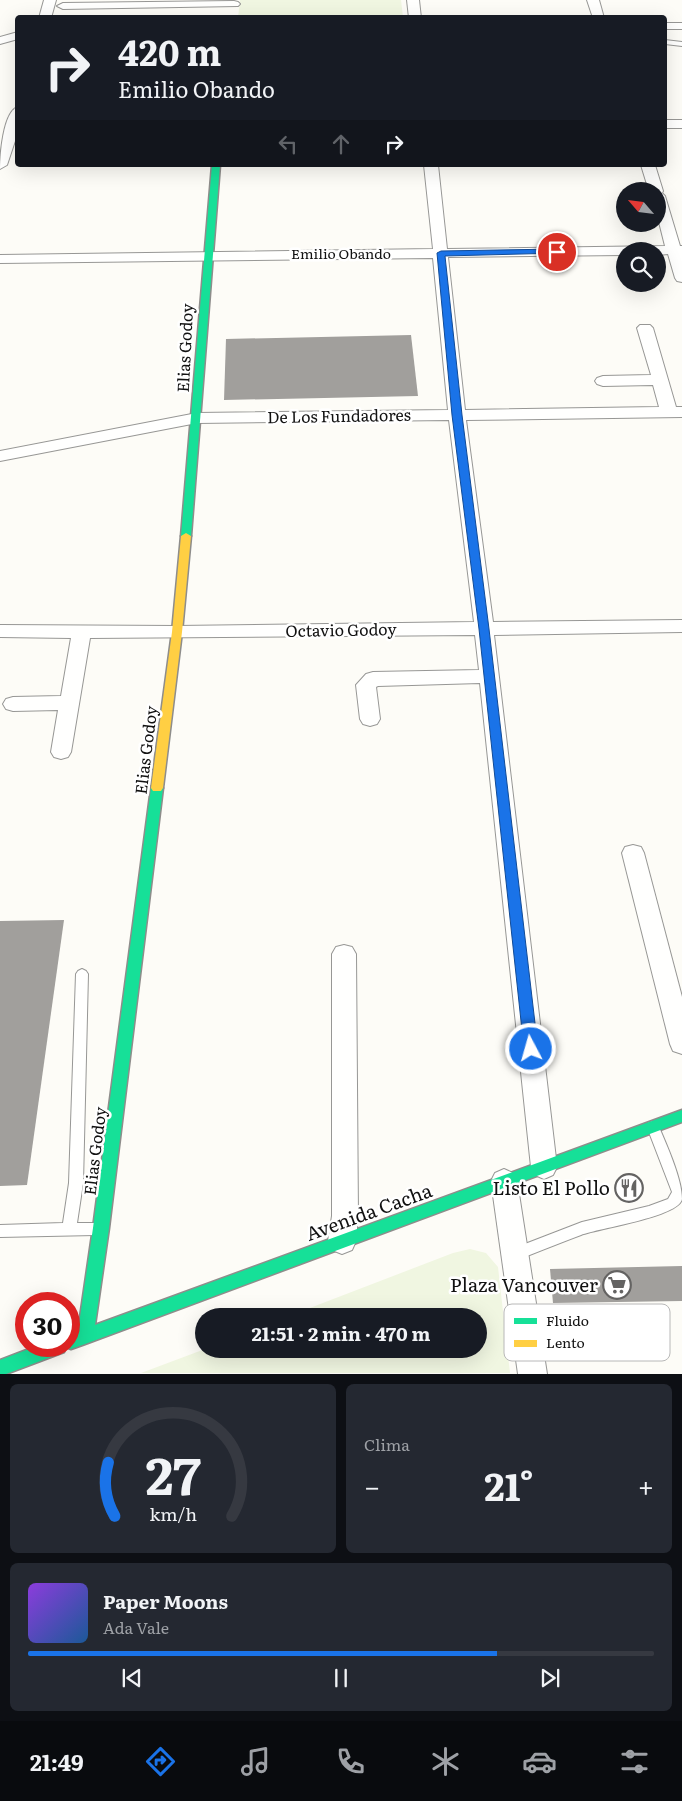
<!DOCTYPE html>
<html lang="es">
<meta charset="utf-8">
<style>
:root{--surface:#171b24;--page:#242831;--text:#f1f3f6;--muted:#9ea1a6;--line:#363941;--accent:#1a73e8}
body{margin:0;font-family:Literata,serif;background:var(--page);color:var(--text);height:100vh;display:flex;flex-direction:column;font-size:19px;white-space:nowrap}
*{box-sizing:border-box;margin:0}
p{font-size:16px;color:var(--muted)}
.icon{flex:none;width:28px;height:28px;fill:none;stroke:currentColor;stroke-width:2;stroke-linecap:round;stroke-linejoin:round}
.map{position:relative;height:1374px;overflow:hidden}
.details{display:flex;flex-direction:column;gap:10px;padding:10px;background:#0d0f14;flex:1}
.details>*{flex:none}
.guide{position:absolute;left:15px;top:15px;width:652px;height:152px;border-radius:5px;box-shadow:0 5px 20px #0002;background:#171b24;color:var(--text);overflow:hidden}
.needle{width:32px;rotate:298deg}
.fabs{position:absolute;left:616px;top:182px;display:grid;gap:10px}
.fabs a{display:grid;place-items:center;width:50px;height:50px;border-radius:50%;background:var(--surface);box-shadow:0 5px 20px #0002;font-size:25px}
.speed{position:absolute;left:15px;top:1292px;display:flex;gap:10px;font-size:25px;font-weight:700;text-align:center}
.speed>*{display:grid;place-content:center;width:65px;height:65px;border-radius:50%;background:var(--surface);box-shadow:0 5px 20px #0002;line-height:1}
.speed .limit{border:8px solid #d22;background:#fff;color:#111}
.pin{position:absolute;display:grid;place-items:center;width:42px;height:42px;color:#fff;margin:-21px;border:2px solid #fff;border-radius:50%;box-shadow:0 1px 5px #0007}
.me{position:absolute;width:55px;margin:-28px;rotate:354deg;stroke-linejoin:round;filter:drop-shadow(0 0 4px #0008)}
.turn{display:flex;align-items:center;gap:18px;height:105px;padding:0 20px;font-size:22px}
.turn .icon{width:65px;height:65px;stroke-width:2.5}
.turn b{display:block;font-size:35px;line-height:42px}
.lanes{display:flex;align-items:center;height:48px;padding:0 20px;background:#0003;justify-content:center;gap:25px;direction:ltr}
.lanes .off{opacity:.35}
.big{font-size:38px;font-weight:700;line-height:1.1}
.details .card{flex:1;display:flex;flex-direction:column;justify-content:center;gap:8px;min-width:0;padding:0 18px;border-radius:8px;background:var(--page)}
.details .dial{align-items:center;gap:0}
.dial svg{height:130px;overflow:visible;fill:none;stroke:var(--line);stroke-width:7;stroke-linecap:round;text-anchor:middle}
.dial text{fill:var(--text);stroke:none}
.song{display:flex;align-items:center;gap:15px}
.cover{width:60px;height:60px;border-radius:8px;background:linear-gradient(135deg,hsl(270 70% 55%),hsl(210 70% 35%))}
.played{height:5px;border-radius:2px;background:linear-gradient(90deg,var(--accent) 75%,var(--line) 75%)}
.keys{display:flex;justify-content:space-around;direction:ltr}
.heat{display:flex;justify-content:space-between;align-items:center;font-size:28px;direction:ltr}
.details .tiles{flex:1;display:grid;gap:10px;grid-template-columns:1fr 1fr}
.card:last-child{grid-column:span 2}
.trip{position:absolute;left:195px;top:1308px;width:292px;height:50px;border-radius:25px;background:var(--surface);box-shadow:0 5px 20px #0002;font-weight:700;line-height:50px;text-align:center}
.menu{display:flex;height:80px;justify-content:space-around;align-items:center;background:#090b0e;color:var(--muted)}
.menu .icon{width:35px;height:35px}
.menu .selected{color:var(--accent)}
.menu b{font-size:22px;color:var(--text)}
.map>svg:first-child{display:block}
</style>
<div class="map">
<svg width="682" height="1374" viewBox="0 0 682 1374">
<rect width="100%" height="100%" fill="#fdfcf7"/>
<!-- pitch -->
<g fill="#f0f6e1">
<polygon points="240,0 401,0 403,17 238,18"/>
<polygon points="470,1249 486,1253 498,1267 510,1373 141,1373 205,1349 479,1349 479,1316 289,1316 453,1253"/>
</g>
<!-- building -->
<g fill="#a19f9c">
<polygon points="411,335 418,396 224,400 226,339"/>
<polygon points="64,920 27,1185 0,1186 0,921"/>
<polygon points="682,1266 682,1301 553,1303 550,1269"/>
</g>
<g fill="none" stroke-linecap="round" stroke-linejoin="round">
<defs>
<g id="lane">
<polygon points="665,40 682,42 682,46 665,44"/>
<polygon points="82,969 86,971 88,974 83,1183 77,1223 95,1223 100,1225 102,1229 100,1233 95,1235 0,1237 0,1225 63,1223 69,1183 76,974 78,971"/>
<path d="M653 1121 658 1123 659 1127C667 1146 682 1179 682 1199 679 1217 599 1228 581 1235 559 1243 538 1252 517 1260L512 1259 510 1254 512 1249 582 1222 649 1206 668 1199 672 1192 647 1127 648 1123Z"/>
</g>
<g id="street">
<polygon points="44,0 56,0 51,18 39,18"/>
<polygon points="407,0 419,0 421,18 409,18"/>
<polygon points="587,0 599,0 604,18 593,18"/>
<polygon points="234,1 238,2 240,4 238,6 63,9 57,6 63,3"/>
<rect x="665" y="23" width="17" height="6"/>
<polygon points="18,32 18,39 0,44 0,37"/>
<path d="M18 107V132L7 165 0 169C0 156 3 111 18 107Z"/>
<rect x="665" y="120" width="17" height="8"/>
<polygon points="424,165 438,165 447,249 665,246 658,218 658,191 649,191 641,165 655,165 663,191 662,193 665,196 680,246 682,246 682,282 677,281 675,278 668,254 658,255 658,251 625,251 625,255 448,257 465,410 659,407 653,385 603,386 597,384 595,381 597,378 603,376 651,375 637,328 640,325 650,325 653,328 676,407 682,407 682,417 466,420 493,622 682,620 682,632 494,635 557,1167 553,1175 544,1179 535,1175 531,1167 480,683 378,686 376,687 380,719 377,724 370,726 363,724 360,719 356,685 366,674 373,672 479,670 475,635 90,638 71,752 68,757 61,759 54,757 51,752 58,710 13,711 6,709 3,704 6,699 13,697 61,696 71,638 0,637 0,625 177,626 474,622 449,420 197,423 0,461 0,451 197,413 448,410 433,258 0,263 0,255 433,249"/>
<polygon points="633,845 641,847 644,853 682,997 682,1054 673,1051 670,1044 622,853 625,847"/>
<polygon points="344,945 352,947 356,954 358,1216 356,1241 352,1250 342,1254 332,1250 328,1241 332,1216 332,954 336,947"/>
<polygon points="504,1169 513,1173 517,1181 547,1374 518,1374 491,1181 495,1173"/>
</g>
<g id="fast">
<polygon points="212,165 220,165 191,536 186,539 181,536"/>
<polygon points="157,784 161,785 163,788 109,1228 95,1325 682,1110 682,1122 85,1344 71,1349 66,1347 64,1352 6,1374 0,1374 0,1360 37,1346 69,1346 69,1334 78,1331 93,1228 151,788 153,785"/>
</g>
<polygon id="slow" points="186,533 191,536 182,632 163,788 161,791 153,791 151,788 172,632 181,536"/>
</defs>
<!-- lane casing -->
<use href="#lane" stroke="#979795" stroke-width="2"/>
<!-- street casing -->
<use href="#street" stroke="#979795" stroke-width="2"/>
<!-- fast casing -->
<use href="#fast" stroke="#8e8d8b" stroke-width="3"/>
<!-- slow casing -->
<use href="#slow" stroke="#8e8d8b" stroke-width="3"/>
<!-- lane -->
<use href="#lane" fill="#fffffe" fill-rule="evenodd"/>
<!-- street -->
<use href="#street" fill="#fffffe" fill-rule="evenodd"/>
<!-- fast -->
<use href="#fast" fill="#16e098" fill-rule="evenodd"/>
<!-- slow -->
<use href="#slow" fill="#ffcf43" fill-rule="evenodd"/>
</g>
<!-- route -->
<polygon fill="#1a73e8" stroke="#114b97" points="557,249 560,250 560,253 445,256 462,415 489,629 538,1049 536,1053 531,1055 526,1053 524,1049 479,629 452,415 437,253 441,251"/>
<!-- icons -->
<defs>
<symbol id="restaurant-ring" viewBox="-11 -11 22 22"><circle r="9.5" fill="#fff" stroke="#646362" stroke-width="1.5"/><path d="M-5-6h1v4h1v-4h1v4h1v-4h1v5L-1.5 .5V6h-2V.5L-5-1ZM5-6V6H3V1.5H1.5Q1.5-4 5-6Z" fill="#646362"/></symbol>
<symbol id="supermarket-ring" viewBox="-11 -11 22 22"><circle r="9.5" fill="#fff" stroke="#646362" stroke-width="1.5"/><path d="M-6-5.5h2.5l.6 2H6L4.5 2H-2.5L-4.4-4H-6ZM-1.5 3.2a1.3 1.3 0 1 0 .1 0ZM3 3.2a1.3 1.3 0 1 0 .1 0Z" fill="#646362"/></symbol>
</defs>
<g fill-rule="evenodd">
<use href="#restaurant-ring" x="613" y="1172" width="32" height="32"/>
<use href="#supermarket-ring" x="601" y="1269" width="32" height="32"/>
</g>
<g text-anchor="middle" stroke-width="5" stroke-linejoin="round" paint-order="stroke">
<!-- far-street labels -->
<g font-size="14" fill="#111" stroke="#fff">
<text x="341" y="259">Emilio Obando</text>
</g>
<!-- street labels -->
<g font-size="16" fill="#111" stroke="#fff">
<text transform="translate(185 348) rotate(-87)" y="6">Elias Godoy</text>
<text transform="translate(339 416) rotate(-1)" y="6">De Los Fundadores</text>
<text transform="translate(341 630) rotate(-1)" y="6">Octavio Godoy</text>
<text transform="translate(146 750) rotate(-83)" y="6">Elias Godoy</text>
<text transform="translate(95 1151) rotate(-83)" y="6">Elias Godoy</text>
</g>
<!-- near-poi labels -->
<g font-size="19" fill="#111" stroke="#fff" text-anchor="end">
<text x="610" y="1195">Listo El Pollo</text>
<text x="598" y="1292">Plaza Vancouver</text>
</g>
<!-- near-street labels -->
<g font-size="19" fill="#111" stroke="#fff">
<text transform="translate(369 1212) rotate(-20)" y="7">Avenida Cacha</text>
</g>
</g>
<!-- legend -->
<rect x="504" y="1304" width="166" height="57" rx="8" fill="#fff" stroke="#b8b8b8" stroke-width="1"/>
<rect x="514" y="1318" width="23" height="6" fill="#16e098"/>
<rect x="514" y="1340" width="23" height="7" fill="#ffcf43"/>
<g font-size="14" fill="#111">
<text x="546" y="1326">Fluido</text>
<text x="546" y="1348">Lento</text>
</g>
</svg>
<div class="fabs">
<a><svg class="needle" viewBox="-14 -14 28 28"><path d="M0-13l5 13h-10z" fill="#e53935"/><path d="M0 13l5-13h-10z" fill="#9ea1a6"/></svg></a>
<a><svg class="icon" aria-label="search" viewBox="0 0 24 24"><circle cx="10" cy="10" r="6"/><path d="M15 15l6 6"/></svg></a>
</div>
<div class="speed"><div class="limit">30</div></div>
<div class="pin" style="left:557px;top:252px;background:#d93025"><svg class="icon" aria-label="arrive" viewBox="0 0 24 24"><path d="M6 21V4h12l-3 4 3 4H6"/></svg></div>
<svg class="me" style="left:531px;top:1049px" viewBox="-20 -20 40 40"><circle r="17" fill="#1a73e8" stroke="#fff" stroke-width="3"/><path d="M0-11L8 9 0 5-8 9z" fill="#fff"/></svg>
<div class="trip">21:51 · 2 min · 470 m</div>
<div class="guide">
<div class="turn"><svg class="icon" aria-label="right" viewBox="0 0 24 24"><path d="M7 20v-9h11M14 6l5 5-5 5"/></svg><div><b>420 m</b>Emilio Obando</div></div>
<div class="lanes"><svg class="icon off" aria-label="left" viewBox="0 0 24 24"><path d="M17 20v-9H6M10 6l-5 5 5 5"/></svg><svg class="icon off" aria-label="ahead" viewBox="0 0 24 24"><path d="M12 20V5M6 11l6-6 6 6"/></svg><svg class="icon" aria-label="right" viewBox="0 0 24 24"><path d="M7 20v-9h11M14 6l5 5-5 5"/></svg></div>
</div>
</div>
<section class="details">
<div class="tiles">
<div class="card dial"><svg viewBox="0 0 100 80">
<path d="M14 69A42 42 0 1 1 86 69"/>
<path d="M14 69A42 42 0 0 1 10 36" stroke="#1a73e8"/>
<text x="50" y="56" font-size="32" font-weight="700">27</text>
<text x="50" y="72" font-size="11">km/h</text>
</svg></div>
<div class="card"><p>Clima</p>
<div class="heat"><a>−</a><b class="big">21°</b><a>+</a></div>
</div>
<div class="card">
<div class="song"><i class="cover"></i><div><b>Paper Moons</b><p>Ada Vale</p></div></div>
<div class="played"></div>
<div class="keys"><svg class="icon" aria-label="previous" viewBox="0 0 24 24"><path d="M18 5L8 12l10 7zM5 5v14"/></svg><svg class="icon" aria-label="pause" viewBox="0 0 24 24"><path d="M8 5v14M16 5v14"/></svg><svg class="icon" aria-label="next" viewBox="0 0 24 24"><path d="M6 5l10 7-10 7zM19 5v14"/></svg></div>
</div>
</div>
</section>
<nav class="menu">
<b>21:49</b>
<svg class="icon selected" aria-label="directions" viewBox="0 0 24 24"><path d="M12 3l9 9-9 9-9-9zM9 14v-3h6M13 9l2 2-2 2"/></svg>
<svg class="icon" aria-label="music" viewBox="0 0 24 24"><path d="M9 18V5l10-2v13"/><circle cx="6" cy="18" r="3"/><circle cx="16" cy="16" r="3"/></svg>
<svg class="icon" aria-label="phone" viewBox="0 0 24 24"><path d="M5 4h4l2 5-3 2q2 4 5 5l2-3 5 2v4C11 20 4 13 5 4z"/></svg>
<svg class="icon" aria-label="climate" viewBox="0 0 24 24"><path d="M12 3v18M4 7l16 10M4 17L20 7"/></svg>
<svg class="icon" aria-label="car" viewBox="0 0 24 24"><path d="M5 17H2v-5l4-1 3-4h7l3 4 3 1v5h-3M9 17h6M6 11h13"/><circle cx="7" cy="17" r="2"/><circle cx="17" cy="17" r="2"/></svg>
<svg class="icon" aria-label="filters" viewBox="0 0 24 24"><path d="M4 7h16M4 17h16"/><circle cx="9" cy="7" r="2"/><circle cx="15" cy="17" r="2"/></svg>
</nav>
